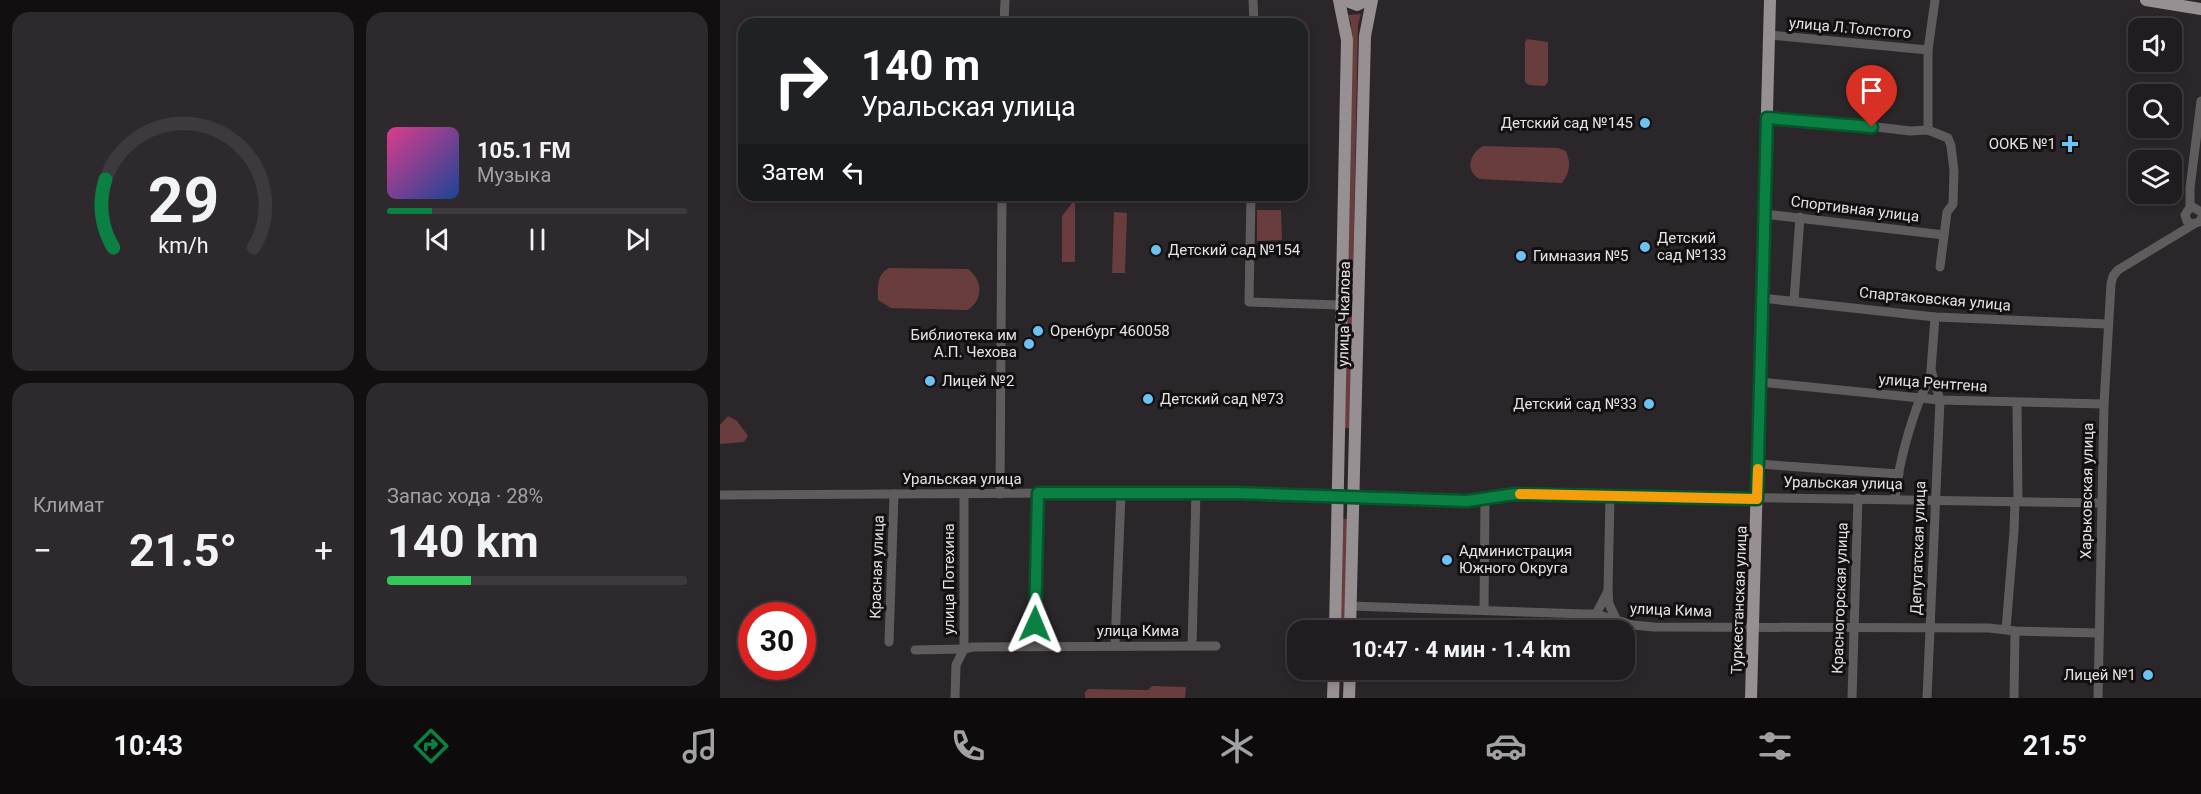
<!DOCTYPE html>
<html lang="ru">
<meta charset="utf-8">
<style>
:root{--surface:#201c1f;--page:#2d292c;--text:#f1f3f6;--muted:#a2a1a4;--line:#3d3a3d;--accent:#0b8043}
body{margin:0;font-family:Roboto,sans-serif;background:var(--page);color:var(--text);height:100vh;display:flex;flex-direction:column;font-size:22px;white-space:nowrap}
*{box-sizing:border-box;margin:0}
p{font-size:20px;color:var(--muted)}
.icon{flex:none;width:33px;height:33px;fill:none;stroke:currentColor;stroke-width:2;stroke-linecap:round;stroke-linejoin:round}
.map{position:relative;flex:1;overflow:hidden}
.drawer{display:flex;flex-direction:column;gap:12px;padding:12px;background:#120f11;width:720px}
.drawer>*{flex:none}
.guide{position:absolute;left:18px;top:18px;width:570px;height:183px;border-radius:18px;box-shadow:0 3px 9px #0003,0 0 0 2px var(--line);background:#202124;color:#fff;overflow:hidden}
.tools{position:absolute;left:1408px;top:18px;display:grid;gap:12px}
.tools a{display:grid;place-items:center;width:54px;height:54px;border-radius:12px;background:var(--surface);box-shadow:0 3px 9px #0003,0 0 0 2px var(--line);font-size:30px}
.speed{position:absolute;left:18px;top:602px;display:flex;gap:12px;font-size:30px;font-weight:700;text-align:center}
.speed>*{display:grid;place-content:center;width:78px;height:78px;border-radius:50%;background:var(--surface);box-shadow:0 3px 9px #0003,0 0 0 2px var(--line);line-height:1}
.speed .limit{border:9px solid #d22;background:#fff;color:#111}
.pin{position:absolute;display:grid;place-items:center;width:51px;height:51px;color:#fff;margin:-62px -26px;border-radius:50% 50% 50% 0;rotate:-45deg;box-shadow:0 0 6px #0007}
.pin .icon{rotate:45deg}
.me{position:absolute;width:66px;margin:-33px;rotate:1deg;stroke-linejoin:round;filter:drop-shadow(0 0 4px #0008)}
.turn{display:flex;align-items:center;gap:21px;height:126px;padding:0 24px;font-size:27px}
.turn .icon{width:78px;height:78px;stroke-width:2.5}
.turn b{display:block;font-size:42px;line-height:51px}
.then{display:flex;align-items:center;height:57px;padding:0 24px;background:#0003;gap:12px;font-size:22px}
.big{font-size:45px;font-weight:700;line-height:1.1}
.drawer .tile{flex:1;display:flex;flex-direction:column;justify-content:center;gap:9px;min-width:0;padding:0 21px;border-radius:18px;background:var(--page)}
.drawer .dial{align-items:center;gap:0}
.dial svg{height:156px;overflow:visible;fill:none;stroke:var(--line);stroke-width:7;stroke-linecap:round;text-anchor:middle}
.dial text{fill:var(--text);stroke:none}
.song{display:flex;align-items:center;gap:18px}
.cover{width:72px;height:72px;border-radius:9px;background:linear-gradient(135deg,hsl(330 70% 55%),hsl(220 70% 35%))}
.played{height:6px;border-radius:3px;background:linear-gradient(90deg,var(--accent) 15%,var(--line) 15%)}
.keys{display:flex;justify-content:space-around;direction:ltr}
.heat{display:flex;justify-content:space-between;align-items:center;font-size:33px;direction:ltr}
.charge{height:9px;border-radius:4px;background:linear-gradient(90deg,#34c759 28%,var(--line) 0)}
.drawer .tiles{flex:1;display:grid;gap:12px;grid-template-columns:repeat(2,1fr)}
.trip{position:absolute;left:567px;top:620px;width:348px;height:60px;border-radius:18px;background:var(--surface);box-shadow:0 3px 9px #0003,0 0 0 2px var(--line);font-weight:700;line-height:60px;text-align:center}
.tab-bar{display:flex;height:96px;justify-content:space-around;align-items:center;background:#0d0b0c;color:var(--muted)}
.tab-bar .icon{width:42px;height:42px}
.tab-bar .on{color:var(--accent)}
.tab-bar b{font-size:27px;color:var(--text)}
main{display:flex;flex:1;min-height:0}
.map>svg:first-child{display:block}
</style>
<main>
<section class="drawer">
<div class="tiles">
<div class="tile dial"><svg viewBox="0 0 100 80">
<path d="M14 69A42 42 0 1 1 86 69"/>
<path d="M14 69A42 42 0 0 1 10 34" stroke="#0b8043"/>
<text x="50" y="56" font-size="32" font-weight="700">29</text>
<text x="50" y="72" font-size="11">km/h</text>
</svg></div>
<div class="tile">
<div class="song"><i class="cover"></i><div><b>105.1 FM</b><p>Музыка</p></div></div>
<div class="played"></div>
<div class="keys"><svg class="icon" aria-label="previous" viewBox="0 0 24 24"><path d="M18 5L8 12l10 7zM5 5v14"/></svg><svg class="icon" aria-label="pause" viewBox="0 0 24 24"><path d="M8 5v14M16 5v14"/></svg><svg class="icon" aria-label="next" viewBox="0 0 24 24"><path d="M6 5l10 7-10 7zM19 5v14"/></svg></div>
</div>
<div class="tile"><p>Климат</p>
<div class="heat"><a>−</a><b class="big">21.5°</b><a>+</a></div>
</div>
<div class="tile"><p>Запас хода · 28%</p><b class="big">140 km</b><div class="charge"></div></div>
</div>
</section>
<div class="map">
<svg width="1481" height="698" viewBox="0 0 1481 698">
<rect width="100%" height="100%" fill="#2b2629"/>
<!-- green -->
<g fill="#693c3d">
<polygon points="641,14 638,25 630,428 623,428 631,42 631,23 628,15"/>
<polygon points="807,39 828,42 828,82 825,86 809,85 805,82 805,42"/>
<path d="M763 146 838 148 846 151C851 164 850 172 842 183L760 179C744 171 750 153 763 146Z"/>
<polygon points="355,199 355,262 342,262 342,216"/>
<polygon points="537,210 561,210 562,240 537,241"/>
<polygon points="394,212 407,213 405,273 392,273"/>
<path d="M169 268 248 269C263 280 264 301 247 310L171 308 158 300C158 287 156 275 169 268Z"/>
<polygon points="8,416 17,421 28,436 24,442 0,444 0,425"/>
<polygon points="622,519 628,519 625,630 619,630"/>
<polygon points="432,686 466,687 465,698 365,698 365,692 368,689 428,690"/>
</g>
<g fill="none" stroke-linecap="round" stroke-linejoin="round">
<!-- minor -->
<g stroke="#605c5d" stroke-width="9">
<polyline points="533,0 534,24"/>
<polyline points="1215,0 1208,50 1208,130 1228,138 1231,146 1234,171 1233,204 1227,212 1220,267"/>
<polyline points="284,24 285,0"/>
<polyline points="1049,35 1208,50"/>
<polyline points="1047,118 1115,122 1190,131 1208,130"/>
<polyline points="531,195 529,302 620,305"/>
<polyline points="1470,208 1470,188 1481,101"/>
<polyline points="1481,212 1473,207 1468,210 1465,215 1467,221 1472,224 1479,222 1481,219"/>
<polyline points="1044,214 1224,235"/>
<polyline points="1041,298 1215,317 1387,324"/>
<polyline points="1074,301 1080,217"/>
<polyline points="1040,382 1220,400 1384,404"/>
<polyline points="1297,403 1298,501"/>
<polyline points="1038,464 1179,474"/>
<polyline points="280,494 282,195"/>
<polyline points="0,495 503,492 617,496"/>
<polyline points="890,496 888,591 889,604 897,621"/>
<polyline points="634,497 747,501 795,494 1382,503"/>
<path d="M1175 499C1178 468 1187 435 1197 407 1201 394 1208 385 1211 372"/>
<polyline points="631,606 865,614 876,614 913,625 934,627 1269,628 1295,631 1379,633"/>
<polyline points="764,610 765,499"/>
<polyline points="876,614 888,591"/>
<polyline points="1286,629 1294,531 1295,501"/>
<polyline points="169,642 174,494"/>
<polyline points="395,645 401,493"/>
<polyline points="314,646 318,493"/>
<polyline points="472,646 476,492"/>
<polyline points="195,650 244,649 253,647 496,646"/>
<polyline points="235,698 236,665 244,649 244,494"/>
<polyline points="1132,698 1138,498"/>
<polyline points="1207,698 1220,400 1211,370 1215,317"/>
<polyline points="1294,698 1295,631"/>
<polyline points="1378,698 1384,404 1391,284 1393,276 1398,270 1474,224"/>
</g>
<!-- major -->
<g stroke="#979092" stroke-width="12">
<polyline points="624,0 637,5 647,0"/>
<polyline points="1426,0 1481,9"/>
<polyline points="615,630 627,40 619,0"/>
<polyline points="630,630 645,36 652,0"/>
<polyline points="613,698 614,669"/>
<polyline points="629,698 630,669"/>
<polyline points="1031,698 1050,0"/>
</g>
</g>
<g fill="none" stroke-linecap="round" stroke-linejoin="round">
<defs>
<polyline id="route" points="315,624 318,493 516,493 747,501 795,494 1037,499 1047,118 1152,127"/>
</defs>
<!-- route casing -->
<use href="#route" stroke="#07532c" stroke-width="15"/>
<!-- route -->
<use href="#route" stroke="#0b8043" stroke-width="10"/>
<!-- slow -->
<polyline stroke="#f59e0b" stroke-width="10" points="800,494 1037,499 1038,469"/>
</g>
<!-- markers -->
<g fill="#6dc2f3" stroke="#121011" stroke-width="2">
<circle cx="925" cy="123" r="6"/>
<path d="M1347 135h6v6h6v6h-6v6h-6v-6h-6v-6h6z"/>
<circle cx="925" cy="247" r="6"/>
<circle cx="436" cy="250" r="6"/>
<circle cx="801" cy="256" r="6"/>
<circle cx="318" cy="331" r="6"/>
<circle cx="309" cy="344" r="6"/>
<circle cx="210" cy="381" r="6"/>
<circle cx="428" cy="399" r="6"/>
<circle cx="929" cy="404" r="6"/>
<circle cx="727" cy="560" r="6"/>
<circle cx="1428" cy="675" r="6"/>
</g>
<g text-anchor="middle" stroke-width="6" stroke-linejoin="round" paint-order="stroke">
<!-- street labels -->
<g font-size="15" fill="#e6e2e5" stroke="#121011">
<text transform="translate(1130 28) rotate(5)" y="5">улица Л.Толстого</text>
<text transform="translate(1135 209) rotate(7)" y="5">Спортивная улица</text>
<text transform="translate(1215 299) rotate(5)" y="5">Спартаковская улица</text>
<text transform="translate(624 314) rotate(-89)" y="5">улица Чкалова</text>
<text transform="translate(1213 383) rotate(4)" y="5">улица Рентгена</text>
<text x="242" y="484">Уральская улица</text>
<text transform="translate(1123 483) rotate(1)" y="5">Уральская улица</text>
<text transform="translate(1367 491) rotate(-89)" y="5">Харьковская улица</text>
<text transform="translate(1198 548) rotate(-88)" y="5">Депутатская улица</text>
<text transform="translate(157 567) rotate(-88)" y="5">Красная улица</text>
<text transform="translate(229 579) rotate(-90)" y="5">улица Потехина</text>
<text transform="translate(1120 598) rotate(-88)" y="5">Красногорская улица</text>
<text transform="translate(1019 600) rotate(-88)" y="5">Туркестанская улица</text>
<text transform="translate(951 610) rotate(2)" y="5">улица Кима</text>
<text x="418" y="636">улица Кима</text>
</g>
<!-- poi labels -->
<g font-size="15" fill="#e6e2e5" stroke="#121011" text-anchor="start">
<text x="913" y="128" text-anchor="end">Детский сад №145</text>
<text x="1336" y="149" text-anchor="end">ООКБ №1</text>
<text x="937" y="243">Детский<tspan x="937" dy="17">сад №133</tspan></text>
<text x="448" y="255">Детский сад №154</text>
<text x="813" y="261">Гимназия №5</text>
<text x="330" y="336">Оренбург 460058</text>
<text x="297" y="340" text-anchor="end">Библиотека им<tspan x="297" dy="17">А.П. Чехова</tspan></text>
<text x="222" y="386">Лицей №2</text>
<text x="440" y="404">Детский сад №73</text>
<text x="917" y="409" text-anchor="end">Детский сад №33</text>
<text x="739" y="556">Администрация<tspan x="739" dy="17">Южного Округа</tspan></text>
<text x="1416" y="680" text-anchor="end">Лицей №1</text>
</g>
</g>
</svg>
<div class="tools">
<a><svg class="icon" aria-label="sound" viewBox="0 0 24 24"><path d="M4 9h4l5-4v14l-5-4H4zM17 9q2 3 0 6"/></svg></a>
<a><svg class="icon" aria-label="search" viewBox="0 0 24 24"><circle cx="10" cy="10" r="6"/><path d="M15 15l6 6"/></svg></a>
<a><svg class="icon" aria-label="layers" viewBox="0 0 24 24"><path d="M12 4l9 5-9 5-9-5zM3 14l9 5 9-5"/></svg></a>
</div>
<div class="speed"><div class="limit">30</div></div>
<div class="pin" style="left:1152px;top:127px;background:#d93025"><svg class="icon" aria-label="arrive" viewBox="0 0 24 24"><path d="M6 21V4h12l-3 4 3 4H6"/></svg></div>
<svg class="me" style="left:315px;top:624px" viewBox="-20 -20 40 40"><path d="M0-17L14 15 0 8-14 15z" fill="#0b8043" stroke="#fff" stroke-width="4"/></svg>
<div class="trip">10:47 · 4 мин · 1.4 km</div>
<div class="guide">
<div class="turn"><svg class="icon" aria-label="right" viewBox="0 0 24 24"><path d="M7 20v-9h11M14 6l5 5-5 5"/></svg><div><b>140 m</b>Уральская улица</div></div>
<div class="then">Затем<svg class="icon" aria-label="left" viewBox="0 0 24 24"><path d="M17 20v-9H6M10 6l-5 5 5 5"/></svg></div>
</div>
</div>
</main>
<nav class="tab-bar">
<b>10:43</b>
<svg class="icon on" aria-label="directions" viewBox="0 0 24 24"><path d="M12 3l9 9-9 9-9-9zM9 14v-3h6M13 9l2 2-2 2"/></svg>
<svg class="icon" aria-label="music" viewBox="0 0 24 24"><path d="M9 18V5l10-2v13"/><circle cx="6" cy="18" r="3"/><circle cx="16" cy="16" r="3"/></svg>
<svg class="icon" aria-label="phone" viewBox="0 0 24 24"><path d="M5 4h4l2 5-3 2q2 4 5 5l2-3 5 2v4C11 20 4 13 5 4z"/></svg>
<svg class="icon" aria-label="climate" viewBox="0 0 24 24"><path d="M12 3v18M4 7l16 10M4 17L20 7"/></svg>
<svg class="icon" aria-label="car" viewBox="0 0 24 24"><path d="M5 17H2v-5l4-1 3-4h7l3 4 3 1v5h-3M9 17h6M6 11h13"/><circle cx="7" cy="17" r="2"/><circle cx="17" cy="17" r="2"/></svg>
<svg class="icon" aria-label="filters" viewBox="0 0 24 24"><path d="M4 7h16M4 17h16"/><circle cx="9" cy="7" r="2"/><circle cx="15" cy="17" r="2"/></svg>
<b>21.5°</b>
</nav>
